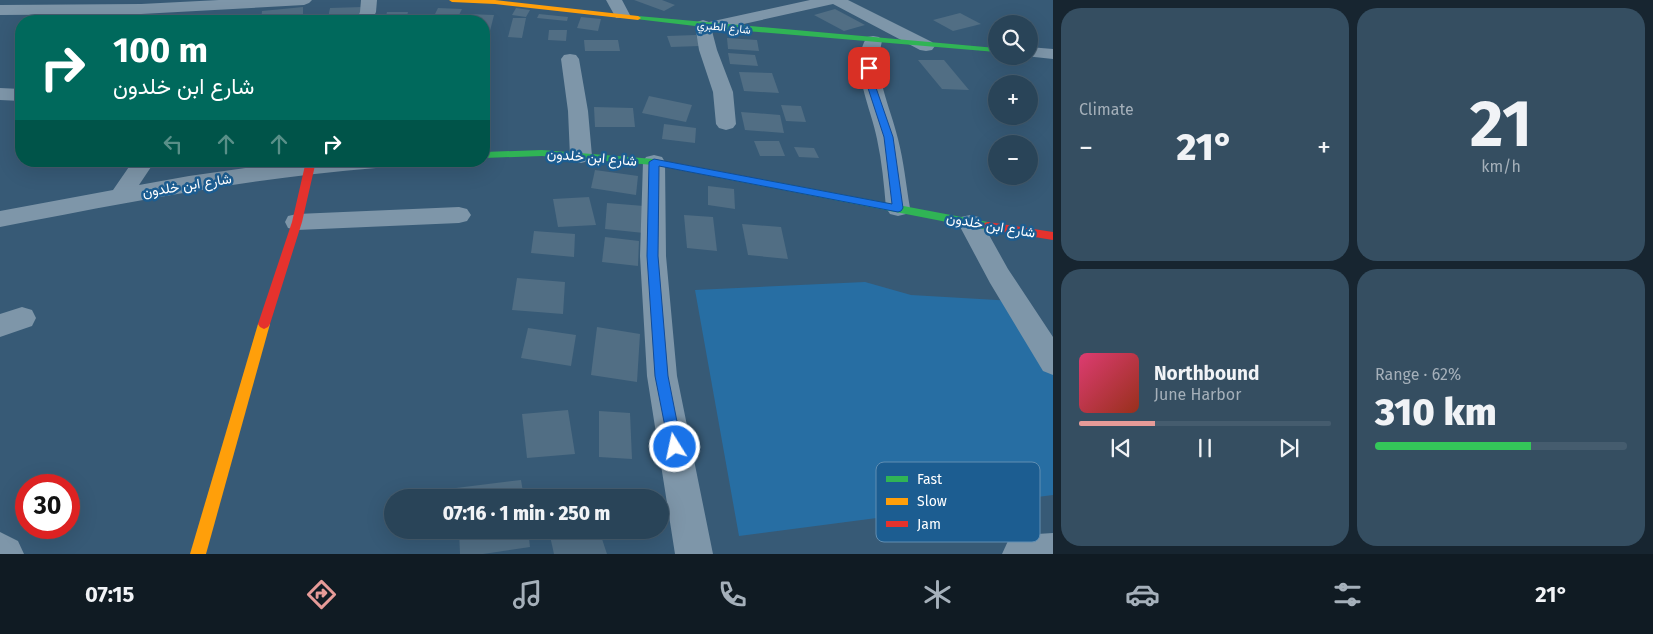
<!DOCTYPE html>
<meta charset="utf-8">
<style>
:root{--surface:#294458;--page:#354e61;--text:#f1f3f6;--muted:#a5b0ba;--line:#455c6e;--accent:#e69b98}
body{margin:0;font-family:"Fira Sans",Vazirmatn,sans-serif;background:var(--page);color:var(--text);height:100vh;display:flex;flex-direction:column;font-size:19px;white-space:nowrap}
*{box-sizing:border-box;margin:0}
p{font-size:16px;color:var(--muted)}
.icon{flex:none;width:28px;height:28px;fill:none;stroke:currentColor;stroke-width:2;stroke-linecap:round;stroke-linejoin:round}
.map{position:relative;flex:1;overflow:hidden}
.details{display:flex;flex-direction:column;gap:8px;padding:8px;background:#172530;width:600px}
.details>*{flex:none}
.hud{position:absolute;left:15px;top:15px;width:475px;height:152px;border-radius:20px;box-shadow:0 5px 20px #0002,0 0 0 1px var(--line);background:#00695c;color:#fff;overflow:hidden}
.tools{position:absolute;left:988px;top:15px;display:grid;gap:10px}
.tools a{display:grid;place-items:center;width:50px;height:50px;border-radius:50%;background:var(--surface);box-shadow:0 5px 20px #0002,0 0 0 1px var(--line);font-size:25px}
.speed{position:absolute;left:15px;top:474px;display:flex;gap:10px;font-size:25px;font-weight:700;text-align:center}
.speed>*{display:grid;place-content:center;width:65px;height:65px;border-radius:50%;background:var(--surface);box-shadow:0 5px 20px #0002,0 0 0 1px var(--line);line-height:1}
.speed .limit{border:8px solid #d22;background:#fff;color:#111}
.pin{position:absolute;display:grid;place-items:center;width:42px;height:42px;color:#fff;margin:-21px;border-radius:10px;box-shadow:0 2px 8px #0006}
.me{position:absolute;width:55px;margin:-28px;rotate:350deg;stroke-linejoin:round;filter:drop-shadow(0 0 4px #0008)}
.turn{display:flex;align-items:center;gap:18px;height:105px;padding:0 15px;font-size:22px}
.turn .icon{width:65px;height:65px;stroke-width:2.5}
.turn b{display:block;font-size:35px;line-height:42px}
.lanes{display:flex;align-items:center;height:48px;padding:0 15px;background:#0003;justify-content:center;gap:25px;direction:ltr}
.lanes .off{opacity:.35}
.big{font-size:38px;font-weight:800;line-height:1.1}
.details .card{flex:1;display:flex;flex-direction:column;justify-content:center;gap:8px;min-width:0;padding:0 18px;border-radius:20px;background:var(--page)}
.details .dial{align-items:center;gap:0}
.dial b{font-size:65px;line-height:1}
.song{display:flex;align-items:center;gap:15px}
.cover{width:60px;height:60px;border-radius:8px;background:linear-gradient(135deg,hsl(340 70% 55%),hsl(10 70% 35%))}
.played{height:5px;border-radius:2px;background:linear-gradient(90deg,var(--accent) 30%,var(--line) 30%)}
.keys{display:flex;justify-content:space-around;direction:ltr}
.heat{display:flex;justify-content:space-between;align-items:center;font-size:28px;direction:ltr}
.charge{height:8px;border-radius:4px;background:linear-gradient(90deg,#34c759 62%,var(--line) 0)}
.details .tiles{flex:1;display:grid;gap:8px;grid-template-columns:repeat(2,1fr)}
.trip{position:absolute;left:384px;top:489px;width:285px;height:50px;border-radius:25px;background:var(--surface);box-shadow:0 5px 20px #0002,0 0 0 1px var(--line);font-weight:800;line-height:50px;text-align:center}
.dock{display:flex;height:80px;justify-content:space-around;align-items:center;background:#101b23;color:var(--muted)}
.dock .icon{width:35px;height:35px}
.dock .selected{color:var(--accent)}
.dock b{font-size:22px;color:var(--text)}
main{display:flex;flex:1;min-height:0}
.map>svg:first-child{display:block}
</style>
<main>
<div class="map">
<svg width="1053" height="554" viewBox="0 0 1053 554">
<rect width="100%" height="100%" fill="#375a76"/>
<!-- green -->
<polygon fill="#276ea3" points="865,282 911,295 1014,301 1053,369 1053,495 739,536 695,290"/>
<!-- building -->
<g fill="#516e84">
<polygon points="634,0 662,0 675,5 664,11"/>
<polygon points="303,7 303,19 261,21 262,11"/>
<polygon points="363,7 361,17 328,18 330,8"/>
<polygon points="438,8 462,9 458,17 434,16"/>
<polygon points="516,8 530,10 526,17 512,15"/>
<polygon points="835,9 865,25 844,31 814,15"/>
<polygon points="387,12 408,12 406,20 385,20"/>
<polygon points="960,13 981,24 953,31 933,20"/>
<polygon points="467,14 494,15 490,31 484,31 484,21 465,21"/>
<polygon points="539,14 568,17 567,21 537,18"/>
<polygon points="581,17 601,19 598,31 577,28"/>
<polygon points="513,18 526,18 522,38 508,37"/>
<polygon points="549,30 567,30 566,41 548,40"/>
<polygon points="696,35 700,46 671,47 667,36"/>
<polygon points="727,38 757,40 759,51 728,49"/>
<polygon points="584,40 618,40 620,51 585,51"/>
<polygon points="728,53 755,55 758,66 730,64"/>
<polygon points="918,60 944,60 969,90 942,89"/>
<polygon points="739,72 772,73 779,93 744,91"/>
<polygon points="649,96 692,105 686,122 642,113"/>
<polygon points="781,105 801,106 806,122 786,121"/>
<polygon points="594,107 633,108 635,127 595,127"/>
<polygon points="741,112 780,115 784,133 745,130"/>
<polygon points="664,124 696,128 695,143 662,139"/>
<polygon points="754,141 779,141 785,156 760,156"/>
<polygon points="794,147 814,148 819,158 799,157"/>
<polygon points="595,170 638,176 636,195 591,188"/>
<polygon points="708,186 734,189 735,209 708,205"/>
<polygon points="589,197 596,225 558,227 553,199"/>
<polygon points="607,203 644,206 644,233 605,229"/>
<polygon points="684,215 713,217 717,251 687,248"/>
<polygon points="742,224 781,227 788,259 748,255"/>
<polygon points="534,231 575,234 574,257 531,253"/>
<polygon points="605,237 639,241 638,266 602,262"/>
<polygon points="517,278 565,282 563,314 512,310"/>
<polygon points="597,327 640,334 637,382 591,375"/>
<polygon points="528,328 576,335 571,366 521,358"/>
<polygon points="568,410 575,454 527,458 522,414"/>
<polygon points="599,411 630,413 632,459 599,457"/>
<polygon points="521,480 524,498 456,498 456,488"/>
<polygon points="459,530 528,530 530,547 483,554 460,554"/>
<polygon points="574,530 599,530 607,554 554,554 550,536"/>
</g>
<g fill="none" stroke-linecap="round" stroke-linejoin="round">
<!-- street -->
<g fill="#7e96a9" fill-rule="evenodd">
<polygon points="219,0 312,0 309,3 304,5 141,14 0,15 0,5 141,4"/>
<polygon points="361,0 377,0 376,12 372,21 356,21 360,12"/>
<polygon points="606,0 622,0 630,15 628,18 616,18"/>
<polygon points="810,0 848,0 932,42 935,46 932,50 926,51 920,50 833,4 712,31 717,50 733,92 736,124 733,128 726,130 719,128 716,124 713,92 699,50 695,25 697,22 703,20 709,22"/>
<path d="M873 36 879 37 882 41C873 76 890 105 898 139 904 162 906 185 910 208L906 214 898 216 890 214 886 208C884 185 882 162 877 139 872 110 848 65 867 37Z"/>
<polygon points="1029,47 1053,49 1053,59 1025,56 1029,56"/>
<polygon points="570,54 576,55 579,59 588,111 592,156 589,161 581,163 573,161 570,156 568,111 561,59 564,55"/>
<polygon points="0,88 21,89 21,101 0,100"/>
<polygon points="654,155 662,157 665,162 666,256 677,376 713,554 675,554 647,376 640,256 643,162 646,157"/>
<path d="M133 161H155L139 185 189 176 294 161H387L384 166 376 168C249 178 125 203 0 227V211L113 190Z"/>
<polygon points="459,207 467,209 471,215 467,221 459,223 297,230 288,228 285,222 288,216 297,214"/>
<polygon points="970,215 979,217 1008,269 1053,337 1053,375 1043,371 990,283 958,223 961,217"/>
<polygon points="22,307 32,310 36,318 32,326 0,337 0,314"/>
<polygon points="0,532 18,541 24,554 0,554"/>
<polygon points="1053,533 1053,554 1002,554 1008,541 1021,535"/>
</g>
<!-- fast -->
<g fill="#30b455" fill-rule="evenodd">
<polygon points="638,16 996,48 996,52 712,28 636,19 635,18"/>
<polygon points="542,150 654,159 988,222 993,226 988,230 654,165 542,156 484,158 484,152"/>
</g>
<!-- slow -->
<g fill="#ff9f0a" fill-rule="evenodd">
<polygon points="449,0 495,0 638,16 641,18 638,20 495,4 452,2"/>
<polygon points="264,319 268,321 270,324 206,554 190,554 258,324 260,321"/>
</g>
<!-- jam -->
<g fill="#e5322d" fill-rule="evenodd">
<polygon points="306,161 316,161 302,222 270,324 268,327 264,329 260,327 258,324 292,222"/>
<polygon points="988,222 1053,232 1053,240 984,229 983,226 984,223"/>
</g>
</g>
<!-- route -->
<polygon fill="#1a73e8" stroke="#114b97" points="866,66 873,68 874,82 893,137 903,208 901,211 898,212 659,166 658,256 668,376 682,447 680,452 675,454 670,452 655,376 647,256 649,162 654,159 892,204 884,137 866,82"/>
<g text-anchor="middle" stroke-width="5" stroke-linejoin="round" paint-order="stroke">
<!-- far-street labels -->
<g font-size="11" fill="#fff" stroke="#1c5d91">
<text transform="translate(724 27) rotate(6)" y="4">شارع الطبري</text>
</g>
<!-- street labels -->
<g font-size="14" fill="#fff" stroke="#1c5d91">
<text transform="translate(592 157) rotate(5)" y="5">شارع ابن خلدون</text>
<text transform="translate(187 185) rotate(-9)" y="5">شارع ابن خلدون</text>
<text transform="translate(991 225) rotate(10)" y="5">شارع ابن خلدون</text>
</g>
</g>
<!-- legend -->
<rect x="876" y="462" width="164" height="80" rx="8" fill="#1c5d91" stroke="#608eb2" stroke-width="1"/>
<rect x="886" y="476" width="22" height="6" fill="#30b455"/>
<rect x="886" y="498" width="22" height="7" fill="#ff9f0a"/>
<rect x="886" y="521" width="22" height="6" fill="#e5322d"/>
<g font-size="14" fill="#fff">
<text x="917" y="484">Fast</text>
<text x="917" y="506">Slow</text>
<text x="917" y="529">Jam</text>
</g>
</svg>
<div class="tools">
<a><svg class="icon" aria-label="search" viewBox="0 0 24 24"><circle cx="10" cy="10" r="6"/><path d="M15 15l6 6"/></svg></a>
<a>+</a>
<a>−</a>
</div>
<div class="speed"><div class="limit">30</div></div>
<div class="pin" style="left:869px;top:68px;background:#d93025"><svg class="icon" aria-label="arrive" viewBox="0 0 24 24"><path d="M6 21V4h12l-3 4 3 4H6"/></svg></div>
<svg class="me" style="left:675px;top:447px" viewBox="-20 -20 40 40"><circle r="17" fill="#1a73e8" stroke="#fff" stroke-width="3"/><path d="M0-11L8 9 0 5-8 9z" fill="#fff"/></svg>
<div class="trip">07:16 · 1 min · 250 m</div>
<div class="hud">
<div class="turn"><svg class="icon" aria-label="right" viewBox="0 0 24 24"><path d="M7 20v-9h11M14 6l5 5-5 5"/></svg><div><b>100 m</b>شارع ابن خلدون</div></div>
<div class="lanes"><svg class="icon off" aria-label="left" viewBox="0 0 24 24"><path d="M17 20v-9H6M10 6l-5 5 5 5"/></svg><svg class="icon off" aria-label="ahead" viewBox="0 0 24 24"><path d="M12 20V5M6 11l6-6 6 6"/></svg><svg class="icon off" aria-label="ahead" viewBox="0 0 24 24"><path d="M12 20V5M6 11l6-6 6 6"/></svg><svg class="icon" aria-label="right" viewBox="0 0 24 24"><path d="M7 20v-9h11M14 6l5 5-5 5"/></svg></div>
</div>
</div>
<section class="details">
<div class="tiles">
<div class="card"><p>Climate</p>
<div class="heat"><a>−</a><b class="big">21°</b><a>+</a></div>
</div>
<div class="card dial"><b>21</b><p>km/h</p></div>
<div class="card">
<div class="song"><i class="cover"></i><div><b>Northbound</b><p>June Harbor</p></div></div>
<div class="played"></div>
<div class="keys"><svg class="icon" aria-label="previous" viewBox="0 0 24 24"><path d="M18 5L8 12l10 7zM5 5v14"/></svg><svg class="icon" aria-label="pause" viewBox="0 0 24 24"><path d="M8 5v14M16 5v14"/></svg><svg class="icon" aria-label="next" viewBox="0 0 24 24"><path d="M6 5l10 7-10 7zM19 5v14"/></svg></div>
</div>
<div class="card"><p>Range · 62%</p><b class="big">310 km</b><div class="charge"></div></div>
</div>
</section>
</main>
<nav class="dock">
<b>07:15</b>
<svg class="icon selected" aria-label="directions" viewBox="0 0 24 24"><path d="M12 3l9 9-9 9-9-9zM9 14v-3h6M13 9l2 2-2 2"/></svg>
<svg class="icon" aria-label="music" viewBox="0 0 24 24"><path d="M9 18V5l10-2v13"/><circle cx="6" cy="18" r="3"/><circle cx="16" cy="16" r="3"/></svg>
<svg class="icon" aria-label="phone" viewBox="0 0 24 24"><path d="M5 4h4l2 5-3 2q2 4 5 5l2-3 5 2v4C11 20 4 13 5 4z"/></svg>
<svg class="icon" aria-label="climate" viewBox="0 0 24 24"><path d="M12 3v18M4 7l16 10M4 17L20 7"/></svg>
<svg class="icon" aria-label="car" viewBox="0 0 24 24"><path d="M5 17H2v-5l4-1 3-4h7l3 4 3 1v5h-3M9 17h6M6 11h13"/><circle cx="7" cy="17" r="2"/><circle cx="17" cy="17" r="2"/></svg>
<svg class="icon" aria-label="filters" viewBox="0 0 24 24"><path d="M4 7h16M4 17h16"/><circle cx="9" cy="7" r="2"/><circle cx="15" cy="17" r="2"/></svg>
<b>21°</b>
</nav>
